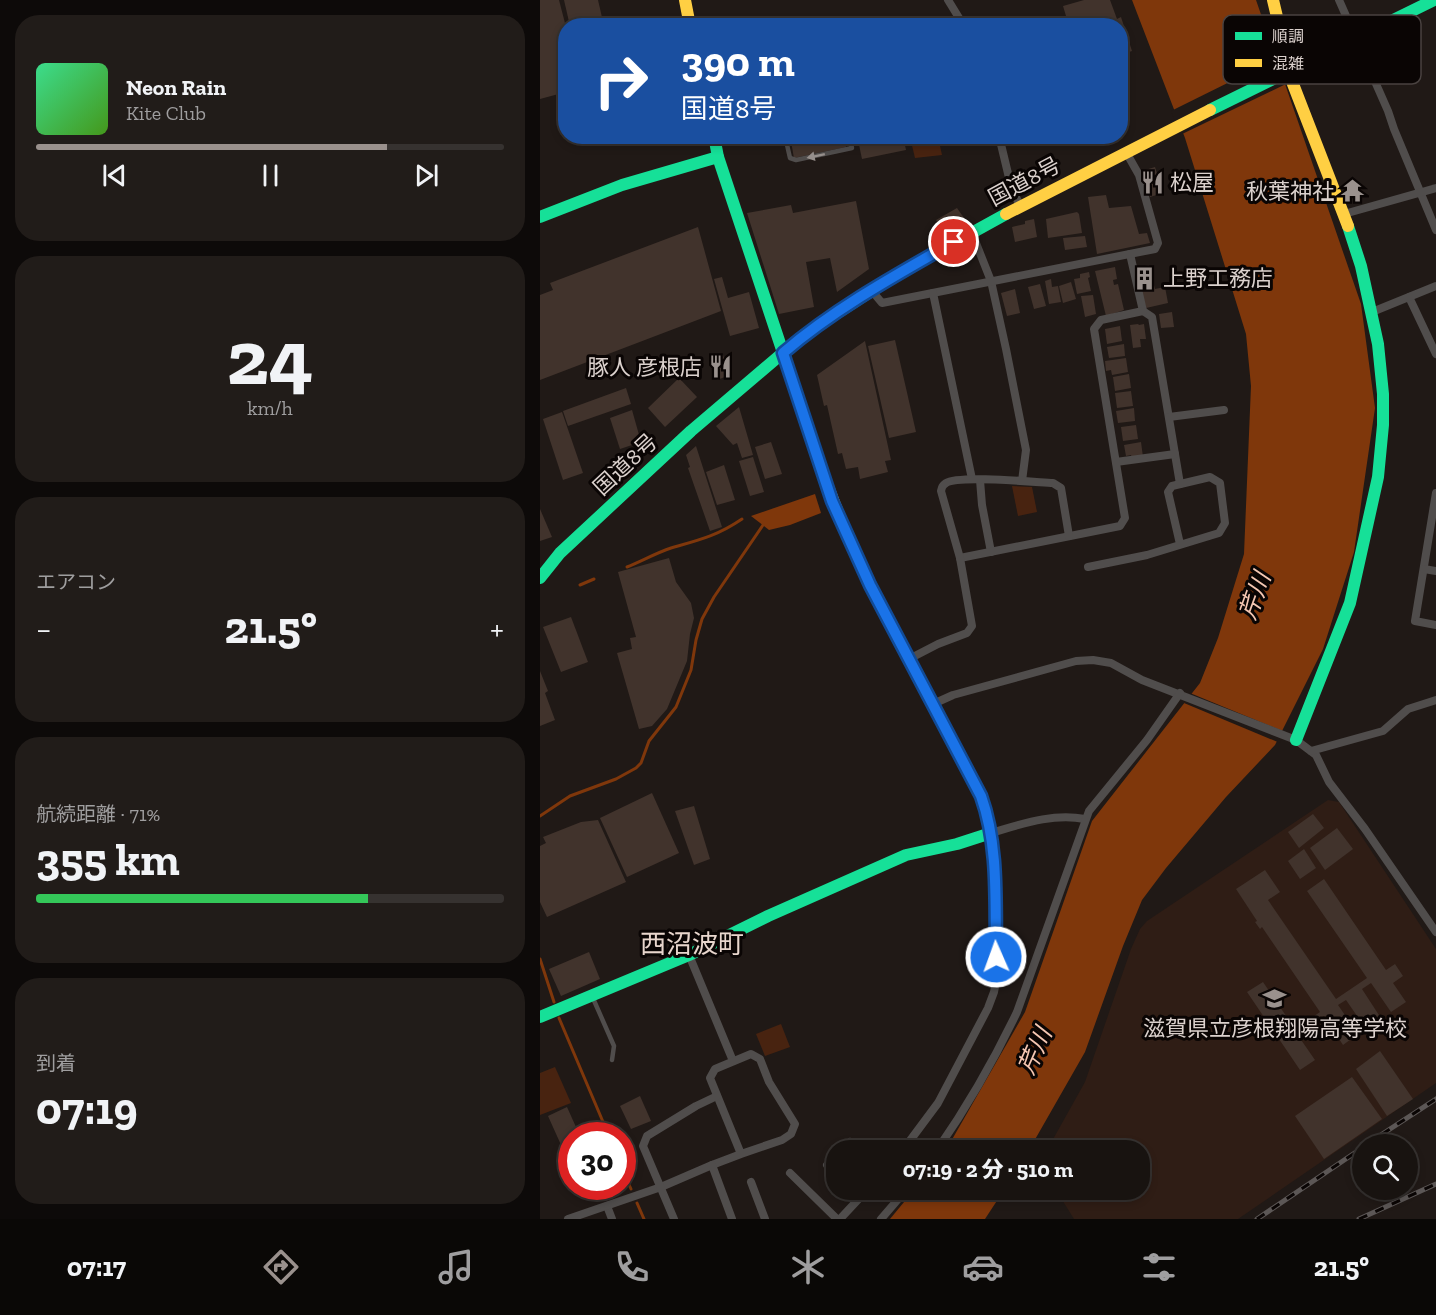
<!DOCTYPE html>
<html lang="ja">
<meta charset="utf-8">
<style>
:root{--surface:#181310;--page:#211c19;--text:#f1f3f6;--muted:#9f9e9f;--line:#363230;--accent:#9a918d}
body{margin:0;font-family:"Zilla Slab","Noto Sans JP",serif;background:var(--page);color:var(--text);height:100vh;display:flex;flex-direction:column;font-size:22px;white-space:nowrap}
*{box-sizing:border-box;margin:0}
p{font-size:20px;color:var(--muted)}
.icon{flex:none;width:33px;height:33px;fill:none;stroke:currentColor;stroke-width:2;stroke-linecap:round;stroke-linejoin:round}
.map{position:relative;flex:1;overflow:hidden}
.side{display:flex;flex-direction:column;gap:15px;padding:15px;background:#0d0a09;width:540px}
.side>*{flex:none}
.top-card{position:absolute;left:18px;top:18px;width:570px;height:126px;border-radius:24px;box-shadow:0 3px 9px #0003,0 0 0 2px var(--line);background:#1a4fa0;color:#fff;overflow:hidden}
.fabs{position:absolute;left:812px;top:1134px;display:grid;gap:12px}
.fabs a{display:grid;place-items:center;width:66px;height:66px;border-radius:50%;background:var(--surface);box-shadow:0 3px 9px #0003,0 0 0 2px var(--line);font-size:30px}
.speed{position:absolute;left:18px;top:1122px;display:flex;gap:12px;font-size:30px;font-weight:700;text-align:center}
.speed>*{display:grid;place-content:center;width:78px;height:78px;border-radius:50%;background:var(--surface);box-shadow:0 3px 9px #0003,0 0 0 2px var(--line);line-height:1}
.speed .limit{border:9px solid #d22;background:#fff;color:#111}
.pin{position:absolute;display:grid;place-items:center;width:51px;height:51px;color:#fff;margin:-26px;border:3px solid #fff;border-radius:50%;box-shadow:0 2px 6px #0007}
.me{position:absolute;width:66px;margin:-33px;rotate:358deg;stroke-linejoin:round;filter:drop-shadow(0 0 4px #0008)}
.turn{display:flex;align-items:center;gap:21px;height:126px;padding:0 24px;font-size:27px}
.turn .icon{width:78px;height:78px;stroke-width:2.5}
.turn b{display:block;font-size:42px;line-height:51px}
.big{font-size:45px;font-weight:800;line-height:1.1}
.side .tile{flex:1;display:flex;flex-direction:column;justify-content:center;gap:9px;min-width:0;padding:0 21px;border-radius:24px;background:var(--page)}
.side .dial{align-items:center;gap:0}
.dial b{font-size:78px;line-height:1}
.song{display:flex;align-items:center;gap:18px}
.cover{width:72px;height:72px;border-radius:9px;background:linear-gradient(135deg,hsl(150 70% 55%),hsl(100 70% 35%))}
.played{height:6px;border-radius:3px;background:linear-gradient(90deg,var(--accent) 75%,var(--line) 75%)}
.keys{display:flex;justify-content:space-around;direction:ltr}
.heat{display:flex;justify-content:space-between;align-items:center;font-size:33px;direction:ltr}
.charge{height:9px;border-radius:4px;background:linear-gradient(90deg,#34c759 71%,var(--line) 0)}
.trip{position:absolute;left:286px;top:1140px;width:324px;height:60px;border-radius:24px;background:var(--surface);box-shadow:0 3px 9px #0003,0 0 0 2px var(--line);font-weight:800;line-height:60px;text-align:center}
.tabs{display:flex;height:96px;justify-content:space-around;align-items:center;background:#0a0806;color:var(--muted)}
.tabs .icon{width:42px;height:42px}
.tabs .current{color:var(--accent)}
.tabs b{font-size:27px;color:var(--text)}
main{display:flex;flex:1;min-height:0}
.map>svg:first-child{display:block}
</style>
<main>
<section class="side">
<div class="tile">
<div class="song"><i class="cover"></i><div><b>Neon Rain</b><p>Kite Club</p></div></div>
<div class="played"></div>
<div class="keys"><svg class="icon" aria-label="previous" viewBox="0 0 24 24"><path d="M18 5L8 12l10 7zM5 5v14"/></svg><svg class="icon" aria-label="pause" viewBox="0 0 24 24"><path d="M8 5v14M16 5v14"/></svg><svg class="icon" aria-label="next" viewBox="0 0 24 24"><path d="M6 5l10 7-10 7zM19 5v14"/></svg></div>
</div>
<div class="tile dial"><b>24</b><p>km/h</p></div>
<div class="tile"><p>エアコン</p>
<div class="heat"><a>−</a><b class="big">21.5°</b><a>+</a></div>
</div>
<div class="tile"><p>航続距離 · 71%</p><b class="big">355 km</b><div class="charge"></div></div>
<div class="tile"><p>到着</p><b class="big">07:19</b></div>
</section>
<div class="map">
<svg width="896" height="1219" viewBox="0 0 896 1219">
<rect width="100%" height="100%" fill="#201916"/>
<!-- built -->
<polygon fill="#2f1d15" points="788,800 799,802 896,949 896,1083 698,1219 534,1219 516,1190 600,1190 600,1150 507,1150 545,1082 591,949 600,929 607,921"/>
<!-- green -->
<g fill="#482310">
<polygon points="370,137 398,137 402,155 375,158"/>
<polygon points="472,486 492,487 497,512 478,516"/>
<polygon points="241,1024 250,1047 225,1056 216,1034"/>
<polygon points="15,1067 31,1103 0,1115 0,1073"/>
</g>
<!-- water -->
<g fill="#7f370b">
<polygon points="592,0 716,0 821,304 835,408 814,552 783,649 735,745 686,797 626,868 602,900 583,946 545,1052 489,1150 406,1150 485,1012 552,821 660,683 678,638 704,554 711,386 706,334 645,138"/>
<polygon points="275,494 281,513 250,525 229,530 211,516"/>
<polygon points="374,1190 464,1190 445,1219 350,1219"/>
</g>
<!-- pier -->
<g fill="#201916">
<polygon points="738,58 746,84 640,135 631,111"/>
<polygon points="650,693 745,732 740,743 644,703"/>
</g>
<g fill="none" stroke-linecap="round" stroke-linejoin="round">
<!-- stream -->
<g stroke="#7f370b" stroke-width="3">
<path d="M87 567C102 561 116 553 131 548 159 540 177 536 202 519"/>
<polyline points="40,585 54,579"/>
<polyline points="0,816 30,796 76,779 96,768 101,763 109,741 136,707 151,670 156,640 162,619 174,597 223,525"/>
<polyline points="0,959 14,1002"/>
<polyline points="19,1018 69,1136"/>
<polyline points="82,1169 91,1189"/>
<polyline points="97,1203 104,1219"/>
</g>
</g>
<!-- building -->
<g fill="#41332c">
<polygon points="0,0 19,0 26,27 26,92 0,99"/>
<polygon points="24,0 58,0 64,26 30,26"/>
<polygon points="544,0 570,0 577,19 581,17 592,51 580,55 580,26 529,26 523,6"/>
<polygon points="250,136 304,136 306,147 254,158"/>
<polygon points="331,136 363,136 366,150 322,159 318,140"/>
<polygon points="615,167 623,193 610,197 602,171"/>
<polygon points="566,195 569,208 591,206 599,234 607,233 610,243 557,254 548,197"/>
<polygon points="316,201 329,269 297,292 290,258 266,262 274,307 239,314 207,213 251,205 253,213"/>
<polygon points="417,208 424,218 403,231 396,220"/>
<polygon points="537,212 539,214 542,233 508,238 506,219"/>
<polygon points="494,219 497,237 475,242 472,227 485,224 485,221"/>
<polygon points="158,227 181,311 0,380 0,295 13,290 10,283"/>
<polygon points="545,236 547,247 525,250 523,238"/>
<polygon points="609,265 615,289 625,287 628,303 606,308 595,268"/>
<polygon points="575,267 577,279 573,280 574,285 578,284 584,310 566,316 555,271"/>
<polygon points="549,272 550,277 548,278 551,291 537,294 534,279 540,278 540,274"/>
<polygon points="182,277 188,298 209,292 219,328 190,336 174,279"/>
<polygon points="511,279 512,287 518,286 521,302 509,304 505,281"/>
<polygon points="531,282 536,299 523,303 519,286"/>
<polygon points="500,284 506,306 494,309 488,287"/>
<polygon points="475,289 480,313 467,316 461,293"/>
<polygon points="553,295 556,314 545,317 541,296"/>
<polygon points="632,312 634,327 621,328 619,314"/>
<polygon points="598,324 599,325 604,324 606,339 600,339 601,347 593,348 590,325"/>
<polygon points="580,326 582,341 567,344 565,329"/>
<polygon points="355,340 376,432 349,438 328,346"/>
<polygon points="325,341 351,460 345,461 348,472 320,479 318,467 306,469 302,453 298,454 287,405 284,406 277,375"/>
<polygon points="584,344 585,356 569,358 567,347"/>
<polygon points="183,355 190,375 177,380 170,359"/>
<polygon points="586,358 588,372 572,375 571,370 566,371 565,361"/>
<polygon points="589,374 591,388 575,391 573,377"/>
<polygon points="139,378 157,397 125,427 108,408"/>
<polygon points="86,388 91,404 28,426 23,411"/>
<polygon points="591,391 593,406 577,408 575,393"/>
<polygon points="199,407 213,455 202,458 197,443 193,445 176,426"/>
<polygon points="594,408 595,421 578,423 576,411"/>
<polygon points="92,410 101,442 80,449 70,418"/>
<polygon points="22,412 43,473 23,480 3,419"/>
<polygon points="596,425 598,439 583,441 581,427"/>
<polygon points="231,442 242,474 225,479 215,447"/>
<polygon points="601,442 603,457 592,459 591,455 586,456 584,445"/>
<polygon points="156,446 182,527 170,531 148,468 150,467 146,455"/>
<polygon points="213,457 224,492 210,496 199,461"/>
<polygon points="184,465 195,500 177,505 166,472"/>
<polygon points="0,509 12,537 0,541"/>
<polygon points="129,558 136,582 151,603 154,618 150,634 147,661 127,709 112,726 99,729 77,653 92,649 90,638 96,637 78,572"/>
<polygon points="31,617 48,662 21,672 3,627"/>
<polygon points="0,671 8,691 5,693 15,720 0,726"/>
<polygon points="112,793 139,853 87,877 60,818"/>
<polygon points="154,806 170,859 154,865 135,811"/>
<polygon points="773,814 784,828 759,848 748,832"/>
<polygon points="58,820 86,882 7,917 0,902 0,846 6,843 3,837 41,822"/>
<polygon points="797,828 813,849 785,870 770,848"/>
<polygon points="764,849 776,868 760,879 748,861"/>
<polygon points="725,870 740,892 728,900 796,999 827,978 767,891 784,879 846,970 855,964 863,976 853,983 866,1002 851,1012 831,983 822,989 848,1029 833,1039 806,1000 798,1005 818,1034 803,1045 784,1016 757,1034 775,1060 760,1070 707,992 723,982 755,1029 780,1012 722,927 720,929 715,922 717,921 696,889"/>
<polygon points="49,952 60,979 21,996 9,969"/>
<polygon points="840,1051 873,1099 847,1116 816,1069"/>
<polygon points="812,1077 842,1119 784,1159 755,1116"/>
<polygon points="100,1096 111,1121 91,1129 80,1106"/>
<polygon points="27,1107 40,1136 32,1136 32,1153 26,1156 8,1116"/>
</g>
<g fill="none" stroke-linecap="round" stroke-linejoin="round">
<!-- lane -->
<g stroke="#504d4c" stroke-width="4.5">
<polyline points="245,136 250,158 256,160 312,148 309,136"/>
<polyline points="52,996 74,1046 72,1060"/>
</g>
<!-- street -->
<g stroke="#504d4c" stroke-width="8">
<polyline points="408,0 424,26"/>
<polyline points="799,0 848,111 854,129 896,230"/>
<polyline points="459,136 471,186 480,206"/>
<polyline points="804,214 896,188"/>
<polyline points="432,233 451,281 466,349 486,450 482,481"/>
<polyline points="590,254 603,311 612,317 640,484"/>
<polyline points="332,291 342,303 615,249 618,243 599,175 586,152"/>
<polyline points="393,293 432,479"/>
<polyline points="869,297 896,354"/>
<polyline points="832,312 896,286"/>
<polyline points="629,417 684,410"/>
<polyline points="576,462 635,454"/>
<polyline points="440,480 442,505 451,552"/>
<polyline points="896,493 875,621 896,625"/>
<polyline points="420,558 580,526 585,518 554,329 561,320 603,311"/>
<polyline points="548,567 607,555 679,533 685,523 680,483 670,477 632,486 628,492 640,544"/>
<polyline points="884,569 896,571"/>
<path d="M369 659 398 644 427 633 432 626 420 558 401 491C402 487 402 486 406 483 418 475 494 482 513 483L521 488 529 536"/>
<polyline points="393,704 413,695 536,661 553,660 571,663 602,680 756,740 776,755 789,782 825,829 896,932"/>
<polyline points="771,751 843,731 868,709 896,700"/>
<polyline points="149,955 193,1061"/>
<polyline points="302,1150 310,1142"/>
<path d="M363 1150 398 1103 448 1008 454 992 457 977 451 833C482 824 512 813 545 819"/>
<path d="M397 1150C427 1107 454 1060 477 1012L549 811 607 740 640 693"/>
<polyline points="297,1155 287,1165 297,1176"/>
<polyline points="172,1165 201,1154 170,1078 175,1069 211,1054 220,1059 229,1082 255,1124 251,1134 242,1140 201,1154"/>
<polyline points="250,1173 297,1219"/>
<polyline points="211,1182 225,1219"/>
<polyline points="311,1190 319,1198"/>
<polyline points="67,1206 72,1219"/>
<polyline points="28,1219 121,1187 172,1165 192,1219"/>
<polyline points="134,1219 103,1146 107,1136 156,1106 177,1096"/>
<polyline points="300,1219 327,1190"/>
<polyline points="341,1219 366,1190"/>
</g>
<!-- fast -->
<g stroke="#16e098" stroke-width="12">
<polyline points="670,110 894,0"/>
<polyline points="174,136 178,157 279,461"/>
<polyline points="0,217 82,185 178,157"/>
<polyline points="0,578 20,553 151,431 265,334 361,272 466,214"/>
<polyline points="756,740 810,603 838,477 843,425 843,394 838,344 821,266 808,226"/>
<polyline points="0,1017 149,955 228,916 366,855 417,844 451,833 441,796 401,720"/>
</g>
<!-- slow -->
<g stroke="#ffcf43" stroke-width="12">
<polyline points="145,0 150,26"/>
<polyline points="733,0 753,84 808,226"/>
<polyline points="466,214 670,110"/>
<path d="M279 461C309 552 357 636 401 720"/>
</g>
<defs>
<g id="rail">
<polyline points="827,1144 896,1099"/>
<polyline points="717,1219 822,1148"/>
<polyline points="819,1219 896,1184"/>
</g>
</defs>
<!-- rail casing -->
<use href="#rail" stroke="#5c5756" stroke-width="5"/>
<!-- rail -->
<use href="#rail" stroke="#0a0504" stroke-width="3" stroke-dasharray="9" stroke-linecap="butt"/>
</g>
<!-- one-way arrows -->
<defs><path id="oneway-solid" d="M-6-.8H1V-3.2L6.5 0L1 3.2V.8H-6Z" transform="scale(1.5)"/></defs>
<use fill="#968f8c" href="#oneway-solid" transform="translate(276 156) rotate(168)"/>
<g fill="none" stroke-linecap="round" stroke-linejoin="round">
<defs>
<path id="route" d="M414 242C356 275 294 309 243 353L292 501 330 585 441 796C459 846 455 904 456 957"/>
</defs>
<!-- route casing -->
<use href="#route" stroke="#114b97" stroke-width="15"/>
<!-- route -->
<use href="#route" stroke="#1a73e8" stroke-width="10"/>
</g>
<!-- icons -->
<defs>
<symbol id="restaurant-bare" viewBox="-9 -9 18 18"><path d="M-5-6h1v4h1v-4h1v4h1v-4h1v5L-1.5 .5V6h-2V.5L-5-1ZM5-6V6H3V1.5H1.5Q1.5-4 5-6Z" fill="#9a918d" stroke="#0a0504" stroke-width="2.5" paint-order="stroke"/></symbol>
<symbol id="temple-bare" viewBox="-9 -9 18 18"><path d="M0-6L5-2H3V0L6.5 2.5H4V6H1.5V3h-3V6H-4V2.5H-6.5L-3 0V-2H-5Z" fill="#9a918d" stroke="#0a0504" stroke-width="2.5" paint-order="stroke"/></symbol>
<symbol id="building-bare" viewBox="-9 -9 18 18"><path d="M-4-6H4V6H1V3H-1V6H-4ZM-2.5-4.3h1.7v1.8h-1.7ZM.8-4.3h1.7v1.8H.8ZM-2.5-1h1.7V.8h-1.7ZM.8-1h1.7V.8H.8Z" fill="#9a918d" stroke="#0a0504" stroke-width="2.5" paint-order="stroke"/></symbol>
<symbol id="school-bare" viewBox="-9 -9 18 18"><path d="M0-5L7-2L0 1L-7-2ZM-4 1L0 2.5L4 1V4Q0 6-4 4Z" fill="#9a918d" stroke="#0a0504" stroke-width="2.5" paint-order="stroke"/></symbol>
</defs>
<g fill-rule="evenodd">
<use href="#restaurant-bare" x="596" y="166" width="33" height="33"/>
<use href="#temple-bare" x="796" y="174" width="33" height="33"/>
<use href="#building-bare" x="588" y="262" width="33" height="33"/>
<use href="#restaurant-bare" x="164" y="350" width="33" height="33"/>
<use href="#school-bare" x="718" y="982" width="33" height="33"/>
</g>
<g text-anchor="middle" stroke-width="6" stroke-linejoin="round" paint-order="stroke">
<!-- street labels -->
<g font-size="22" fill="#dbd1cd" stroke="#0a0504">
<text transform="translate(484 181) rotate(-28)" y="8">国道8号</text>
<text transform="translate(85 464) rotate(-43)" y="8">国道8号</text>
</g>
<!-- poi labels -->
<g font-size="22" fill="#dbd1cd" stroke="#0a0504" text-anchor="start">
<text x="630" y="190">松屋</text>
<text x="794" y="199" text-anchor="end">秋葉神社</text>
<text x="623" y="286">上野工務店</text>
<text x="162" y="375" text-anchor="end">豚人 彦根店</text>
<text x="735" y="1036" text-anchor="middle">滋賀県立彦根翔陽高等学校</text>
</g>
<!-- water labels -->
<g font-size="24" font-style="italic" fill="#f5c7b2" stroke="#0a0504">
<text transform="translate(715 596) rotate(-70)" y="8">芹川</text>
<text transform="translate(495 1051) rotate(-66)" y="8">芹川</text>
</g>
<!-- quarter labels -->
<g font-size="26" fill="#e8d6cd" stroke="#0a0504">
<text x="152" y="953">西沼波町</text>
</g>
</g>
<!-- legend -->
<rect x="683" y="15" width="198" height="69" rx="9" fill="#0a0504" stroke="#494240" stroke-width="1.5"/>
<rect x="695" y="32" width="27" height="8" fill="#16e098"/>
<rect x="695" y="59" width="27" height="8" fill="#ffcf43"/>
<g font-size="16" fill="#dbd1cd">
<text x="732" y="42">順調</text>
<text x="732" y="69">混雑</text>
</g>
</svg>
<div class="fabs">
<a><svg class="icon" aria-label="search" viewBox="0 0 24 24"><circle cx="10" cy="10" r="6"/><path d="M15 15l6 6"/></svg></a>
</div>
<div class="speed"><div class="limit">30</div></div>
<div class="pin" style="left:414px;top:242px;background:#d93025"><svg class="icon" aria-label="arrive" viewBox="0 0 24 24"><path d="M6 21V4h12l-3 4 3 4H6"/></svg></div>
<svg class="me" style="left:456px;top:957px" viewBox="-20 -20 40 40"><circle r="17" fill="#1a73e8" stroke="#fff" stroke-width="3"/><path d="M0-11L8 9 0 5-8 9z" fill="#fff"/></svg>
<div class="trip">07:19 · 2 分 · 510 m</div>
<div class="top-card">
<div class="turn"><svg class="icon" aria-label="right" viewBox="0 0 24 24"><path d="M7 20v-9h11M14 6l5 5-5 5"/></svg><div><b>390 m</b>国道8号</div></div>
</div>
</div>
</main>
<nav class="tabs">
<b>07:17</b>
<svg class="icon current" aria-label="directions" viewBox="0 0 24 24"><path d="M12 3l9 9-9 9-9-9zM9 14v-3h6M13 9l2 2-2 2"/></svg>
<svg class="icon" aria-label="music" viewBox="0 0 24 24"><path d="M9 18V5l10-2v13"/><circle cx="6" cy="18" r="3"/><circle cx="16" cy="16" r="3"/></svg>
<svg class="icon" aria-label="phone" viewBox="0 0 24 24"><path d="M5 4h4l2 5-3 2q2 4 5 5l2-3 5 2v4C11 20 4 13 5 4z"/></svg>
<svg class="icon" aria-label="climate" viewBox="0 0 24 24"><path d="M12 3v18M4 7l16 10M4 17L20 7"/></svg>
<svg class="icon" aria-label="car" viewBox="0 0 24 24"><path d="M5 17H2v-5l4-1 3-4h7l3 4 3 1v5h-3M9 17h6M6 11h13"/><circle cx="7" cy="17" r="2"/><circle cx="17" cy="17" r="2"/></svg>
<svg class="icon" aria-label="filters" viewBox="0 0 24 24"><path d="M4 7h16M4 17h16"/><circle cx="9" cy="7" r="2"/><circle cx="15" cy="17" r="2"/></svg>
<b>21.5°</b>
</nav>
